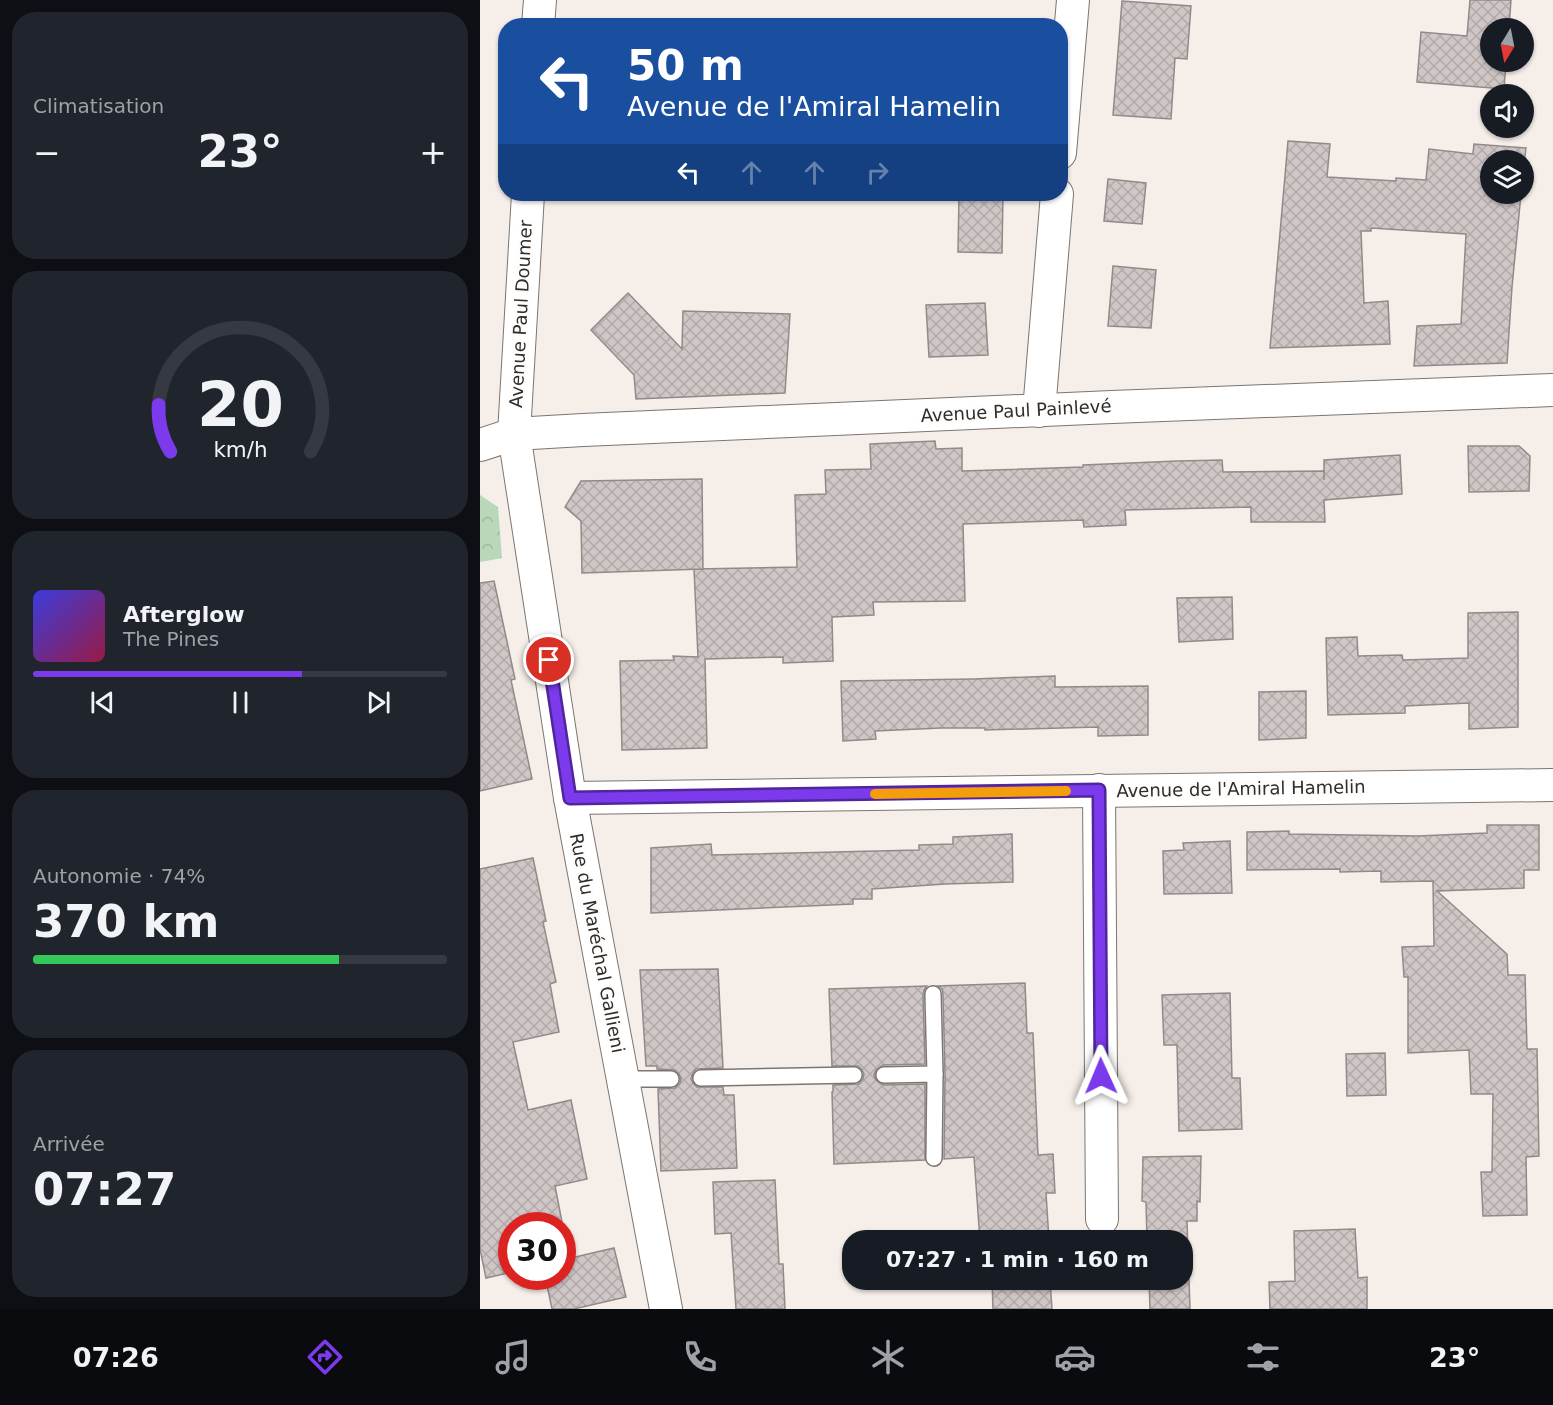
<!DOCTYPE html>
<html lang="fr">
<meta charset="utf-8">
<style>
:root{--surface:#171b24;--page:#20242c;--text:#f1f3f6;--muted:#9ea1a6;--line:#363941;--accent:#7c3aed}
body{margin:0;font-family:"DejaVu Sans",sans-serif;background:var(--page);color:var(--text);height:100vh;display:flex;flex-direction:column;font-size:22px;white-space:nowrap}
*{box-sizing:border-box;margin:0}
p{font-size:20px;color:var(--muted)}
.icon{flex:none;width:33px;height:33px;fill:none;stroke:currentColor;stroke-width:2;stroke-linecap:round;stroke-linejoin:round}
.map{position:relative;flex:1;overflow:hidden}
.details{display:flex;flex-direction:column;gap:12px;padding:12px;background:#0d0f14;width:480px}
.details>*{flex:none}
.top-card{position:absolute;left:18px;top:18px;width:570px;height:183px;border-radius:24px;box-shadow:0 2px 4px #0004;background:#1a4fa0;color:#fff;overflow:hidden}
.needle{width:39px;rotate:190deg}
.controls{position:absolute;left:1000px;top:18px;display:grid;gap:12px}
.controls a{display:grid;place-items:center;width:54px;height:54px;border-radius:50%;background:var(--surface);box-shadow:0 2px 4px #0004;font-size:30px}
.speed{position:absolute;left:18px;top:1212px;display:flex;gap:12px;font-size:30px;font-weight:700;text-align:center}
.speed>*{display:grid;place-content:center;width:78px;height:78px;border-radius:50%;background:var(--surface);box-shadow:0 2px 4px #0004;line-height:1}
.speed .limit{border:9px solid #d22;background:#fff;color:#111}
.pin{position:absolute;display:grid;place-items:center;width:51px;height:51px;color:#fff;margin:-26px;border:3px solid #fff;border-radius:50%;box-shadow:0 2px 6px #0007}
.me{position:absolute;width:66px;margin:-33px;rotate:359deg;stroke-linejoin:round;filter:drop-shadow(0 0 4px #0008)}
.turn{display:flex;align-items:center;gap:21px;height:126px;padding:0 30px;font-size:27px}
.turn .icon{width:78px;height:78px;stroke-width:2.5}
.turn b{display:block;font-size:42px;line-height:51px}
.lanes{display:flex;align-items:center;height:57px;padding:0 30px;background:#0003;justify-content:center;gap:30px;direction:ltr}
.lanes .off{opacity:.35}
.big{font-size:45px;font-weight:800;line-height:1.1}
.details .tile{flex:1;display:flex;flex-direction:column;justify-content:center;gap:9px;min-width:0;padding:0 21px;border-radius:24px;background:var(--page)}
.details .dial{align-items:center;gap:0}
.dial svg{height:156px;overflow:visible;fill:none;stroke:var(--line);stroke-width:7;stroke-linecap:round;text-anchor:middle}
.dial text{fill:var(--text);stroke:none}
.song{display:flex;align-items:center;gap:18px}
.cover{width:72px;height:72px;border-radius:9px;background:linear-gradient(135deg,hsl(240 70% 55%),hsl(340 70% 35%))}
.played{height:6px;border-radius:3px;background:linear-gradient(90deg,var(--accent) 65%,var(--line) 65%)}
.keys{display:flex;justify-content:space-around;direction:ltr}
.heat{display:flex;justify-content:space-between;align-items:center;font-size:33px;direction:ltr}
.charge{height:9px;border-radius:4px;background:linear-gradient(90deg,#34c759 74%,var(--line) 0)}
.trip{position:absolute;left:362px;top:1230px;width:351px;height:60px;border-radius:24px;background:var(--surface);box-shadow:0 2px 4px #0004;font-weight:800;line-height:60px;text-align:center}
.tabs{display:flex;height:96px;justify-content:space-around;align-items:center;background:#090b0e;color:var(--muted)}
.tabs .icon{width:42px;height:42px}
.tabs .current{color:var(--accent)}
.tabs b{font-size:27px;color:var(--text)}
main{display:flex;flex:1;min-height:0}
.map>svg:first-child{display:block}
</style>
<main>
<section class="details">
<div class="tile"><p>Climatisation</p>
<div class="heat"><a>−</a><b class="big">23°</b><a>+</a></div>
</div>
<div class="tile dial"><svg viewBox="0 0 100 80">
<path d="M14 69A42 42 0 1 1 86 69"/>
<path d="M14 69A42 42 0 0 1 8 45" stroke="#7c3aed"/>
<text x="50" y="56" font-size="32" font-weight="700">20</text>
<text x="50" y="72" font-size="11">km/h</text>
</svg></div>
<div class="tile">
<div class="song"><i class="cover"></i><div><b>Afterglow</b><p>The Pines</p></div></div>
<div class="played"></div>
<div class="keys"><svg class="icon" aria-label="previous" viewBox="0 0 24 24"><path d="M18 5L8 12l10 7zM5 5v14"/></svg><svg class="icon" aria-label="pause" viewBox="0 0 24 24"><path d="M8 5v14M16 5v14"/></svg><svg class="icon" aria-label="next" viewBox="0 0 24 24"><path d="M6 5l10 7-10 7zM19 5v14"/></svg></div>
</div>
<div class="tile"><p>Autonomie · 74%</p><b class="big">370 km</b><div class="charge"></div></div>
<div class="tile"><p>Arrivée</p><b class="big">07:27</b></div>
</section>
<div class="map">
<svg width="1073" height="1309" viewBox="0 0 1073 1309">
<defs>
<pattern id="forest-crowns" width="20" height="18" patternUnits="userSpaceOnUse" patternTransform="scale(1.5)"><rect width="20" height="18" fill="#b9d7b9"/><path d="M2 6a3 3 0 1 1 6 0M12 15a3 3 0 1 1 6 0" fill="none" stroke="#9fb99f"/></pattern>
<pattern id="building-cross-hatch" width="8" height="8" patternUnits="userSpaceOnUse" patternTransform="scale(1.5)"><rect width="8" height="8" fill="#cfc6c6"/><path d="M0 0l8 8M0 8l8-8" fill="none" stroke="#b2aaaa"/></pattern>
</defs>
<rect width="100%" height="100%" fill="#f5eee9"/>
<!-- forest -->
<polygon fill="url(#forest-crowns)" points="0,495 18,507 22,558 0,562"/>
<!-- building -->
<g fill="url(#building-cross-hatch)" stroke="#928a89" stroke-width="1.5">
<polygon points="990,0 1031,0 1029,28 1011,28 1011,62 1026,62 1024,89 937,82 941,32 987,36"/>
<polygon points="642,1 711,6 707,59 695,58 691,119 633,115"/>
<polygon points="808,141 850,144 847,177 916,181 916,178 946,180 949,149 993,154 994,144 1046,148 1044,164 1044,160 1011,160 1011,194 1041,194 1032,287 1027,363 934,366 937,326 981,324 986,234 891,228 891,231 881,231 884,303 908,301 910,344 790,348"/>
<polygon points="628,179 666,183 662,224 624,221"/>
<polygon points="479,194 523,194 522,253 478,252"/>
<polygon points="633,266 676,270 671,328 628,326"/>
<polygon points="148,293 202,349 203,311 310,314 305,393 156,399 154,375 111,330"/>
<polygon points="505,303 508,355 449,357 446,305"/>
<polygon points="455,441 456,449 482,448 482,471 603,467 603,465 698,461 742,460 743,472 844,471 844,480 844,460 920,455 922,494 844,500 845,522 771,522 771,507 645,510 646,525 604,527 603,520 483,524 485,601 393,602 394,615 352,617 353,661 303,663 303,657 225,659 227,748 142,750 140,661 194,660 193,656 218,657 214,569 317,567 315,495 346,494 345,470 391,469 390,444"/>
<polygon points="988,446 1039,446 1050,456 1049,491 989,492"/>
<polygon points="222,479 223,569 102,573 101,521 85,507 101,481"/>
<polygon points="14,581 35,679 31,680 52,779 0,791 0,583"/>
<polygon points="752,597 753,639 699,642 697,598"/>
<polygon points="1038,612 1038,727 989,729 989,703 925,706 925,713 848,715 846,638 877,637 878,656 922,655 923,660 988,658 988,613"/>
<polygon points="575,676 575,687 668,686 668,735 618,736 618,727 505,730 505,728 461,728 395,731 396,739 363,741 361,681 494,679"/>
<polygon points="826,691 826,738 779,740 779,692"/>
<polygon points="1007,825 1059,825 1059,870 1044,870 1044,888 957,891 1027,954 1028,975 1045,975 1047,1049 1057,1049 1059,1156 1046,1157 1047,1215 1003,1216 1001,1172 1012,1172 1013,1094 991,1094 989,1050 928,1053 928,977 924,977 922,947 954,946 953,881 901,882 901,871 860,872 860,869 767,870 767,832 809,831 809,834 938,836 1007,833"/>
<polygon points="532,834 533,882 465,884 392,889 392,899 373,899 373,904 171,913 171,848 231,844 232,855 439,850 439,845 473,844 473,837"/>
<polygon points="750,841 752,893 684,894 683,851 704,850 703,843"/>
<polygon points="53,858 66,921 63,922 76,982 70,984 79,1032 33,1042 48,1110 91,1100 107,1179 75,1186 89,1258 82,1260 82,1226 32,1226 32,1272 6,1278 0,1249 0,869"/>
<polygon points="238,969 243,1068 216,1069 213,1073 211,1079 213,1083 217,1087 243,1087 244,1095 254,1095 257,1168 181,1171 178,1089 195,1088 200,1083 201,1078 199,1074 195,1070 177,1069 177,1066 166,1066 160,970"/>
<polygon points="545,983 547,1033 553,1033 558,1155 573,1154 575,1193 566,1193 569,1240 500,1240 494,1157 464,1159 465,1074 463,994 462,989 458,986"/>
<polygon points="447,986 444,990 443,994 445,1064 403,1065 396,1070 394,1075 396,1080 404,1085 445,1084 445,1160 354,1164 352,1092 353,1092 353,1085 378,1084 383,1079 384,1074 382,1070 378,1066 352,1066 349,989"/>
<polygon points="750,993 752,1078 760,1078 762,1129 699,1131 697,1045 684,1045 682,995"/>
<polygon points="905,1053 906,1095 867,1096 866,1054"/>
<polygon points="721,1156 720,1202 717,1201 717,1221 707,1221 710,1309 670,1309 669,1280 702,1280 702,1240 667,1240 666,1202 662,1201 663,1157"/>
<polygon points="295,1180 299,1264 303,1264 305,1309 256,1309 251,1233 235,1234 233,1182"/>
<polygon points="875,1229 878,1278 887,1277 887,1309 790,1309 789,1282 815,1281 814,1231"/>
<polygon points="134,1248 146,1297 94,1309 72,1309 65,1276 82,1276 82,1260"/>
<polygon points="512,1280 570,1280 572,1309 513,1309"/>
</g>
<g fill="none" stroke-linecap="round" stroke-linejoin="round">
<defs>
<g id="lane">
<polyline points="453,994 455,1074"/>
<polyline points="404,1075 455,1074 454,1158"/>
<polyline points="221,1078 374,1075"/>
<polyline points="143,1079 191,1079"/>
</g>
<g id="street">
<polyline points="58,26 60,0"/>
<polyline points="580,153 593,0"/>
<polyline points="48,194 34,434 90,798 186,1309"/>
<polyline points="559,411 577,194"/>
<polyline points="0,445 34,434 103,430 632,407 1073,390"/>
<polyline points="619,790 622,1219"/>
<polyline points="90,798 1073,785"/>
</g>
</defs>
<!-- lane casing -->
<use href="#lane" stroke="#7c7571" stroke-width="18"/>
<!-- street casing -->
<use href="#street" stroke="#7c7571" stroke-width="34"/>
<!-- lane -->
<use href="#lane" stroke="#fff" stroke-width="15"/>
<!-- street -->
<use href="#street" stroke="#fff" stroke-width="32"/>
</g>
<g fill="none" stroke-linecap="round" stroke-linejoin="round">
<defs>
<polyline id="route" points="69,660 90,798 619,790 621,1076"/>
</defs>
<!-- route casing -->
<use href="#route" stroke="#51269a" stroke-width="15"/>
<!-- route -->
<use href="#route" stroke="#7c3aed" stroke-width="10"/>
<!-- slow -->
<polyline stroke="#f59e0b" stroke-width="10" points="395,794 586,791"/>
</g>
<g text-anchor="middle" stroke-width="6" stroke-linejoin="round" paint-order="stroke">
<!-- street labels -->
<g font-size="18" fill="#302e2c" stroke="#fefdfc">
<text transform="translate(41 314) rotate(-87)" y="6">Avenue Paul Doumer</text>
<text transform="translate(536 411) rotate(-3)" y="6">Avenue Paul Painlevé</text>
<text transform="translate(761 789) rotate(-1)" y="6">Avenue de l'Amiral Hamelin</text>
<text transform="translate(117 943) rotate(79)" y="6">Rue du Maréchal Gallieni</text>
</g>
</g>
</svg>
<div class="controls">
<a><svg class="needle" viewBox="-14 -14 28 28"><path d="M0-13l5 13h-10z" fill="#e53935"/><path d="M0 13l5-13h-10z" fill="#9ea1a6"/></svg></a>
<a><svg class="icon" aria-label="sound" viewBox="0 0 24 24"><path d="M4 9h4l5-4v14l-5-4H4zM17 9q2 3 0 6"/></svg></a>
<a><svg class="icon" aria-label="layers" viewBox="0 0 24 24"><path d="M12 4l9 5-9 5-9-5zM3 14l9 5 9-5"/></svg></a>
</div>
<div class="speed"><div class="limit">30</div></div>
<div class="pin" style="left:69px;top:660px;background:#d93025"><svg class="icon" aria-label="arrive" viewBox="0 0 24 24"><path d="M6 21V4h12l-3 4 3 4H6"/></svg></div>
<svg class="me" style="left:621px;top:1076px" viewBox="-20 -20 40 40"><path d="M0-17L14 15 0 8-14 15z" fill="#7c3aed" stroke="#fff" stroke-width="4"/></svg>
<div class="trip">07:27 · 1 min · 160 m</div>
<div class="top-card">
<div class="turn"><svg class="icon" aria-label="left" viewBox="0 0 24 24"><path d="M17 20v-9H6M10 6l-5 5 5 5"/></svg><div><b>50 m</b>Avenue de l'Amiral Hamelin</div></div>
<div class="lanes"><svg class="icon" aria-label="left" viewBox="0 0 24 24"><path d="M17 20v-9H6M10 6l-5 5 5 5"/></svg><svg class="icon off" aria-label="ahead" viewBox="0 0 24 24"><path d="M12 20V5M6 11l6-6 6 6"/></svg><svg class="icon off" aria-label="ahead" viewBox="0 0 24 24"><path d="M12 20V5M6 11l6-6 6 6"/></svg><svg class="icon off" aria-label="right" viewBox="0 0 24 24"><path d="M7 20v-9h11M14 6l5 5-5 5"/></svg></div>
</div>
</div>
</main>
<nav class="tabs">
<b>07:26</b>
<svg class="icon current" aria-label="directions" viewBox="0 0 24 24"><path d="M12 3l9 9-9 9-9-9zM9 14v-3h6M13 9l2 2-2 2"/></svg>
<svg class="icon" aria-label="music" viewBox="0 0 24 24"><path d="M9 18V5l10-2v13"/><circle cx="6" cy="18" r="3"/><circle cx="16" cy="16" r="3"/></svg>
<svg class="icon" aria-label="phone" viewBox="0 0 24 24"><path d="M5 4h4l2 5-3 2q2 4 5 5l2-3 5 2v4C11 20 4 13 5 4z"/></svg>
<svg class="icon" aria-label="climate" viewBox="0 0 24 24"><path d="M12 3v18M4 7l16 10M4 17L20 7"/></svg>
<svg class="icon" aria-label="car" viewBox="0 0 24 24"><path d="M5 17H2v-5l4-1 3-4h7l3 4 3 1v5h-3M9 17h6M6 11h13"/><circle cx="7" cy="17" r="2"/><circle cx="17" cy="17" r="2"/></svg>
<svg class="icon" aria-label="filters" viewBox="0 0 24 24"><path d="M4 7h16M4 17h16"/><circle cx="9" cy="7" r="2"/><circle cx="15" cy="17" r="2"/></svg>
<b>23°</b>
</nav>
